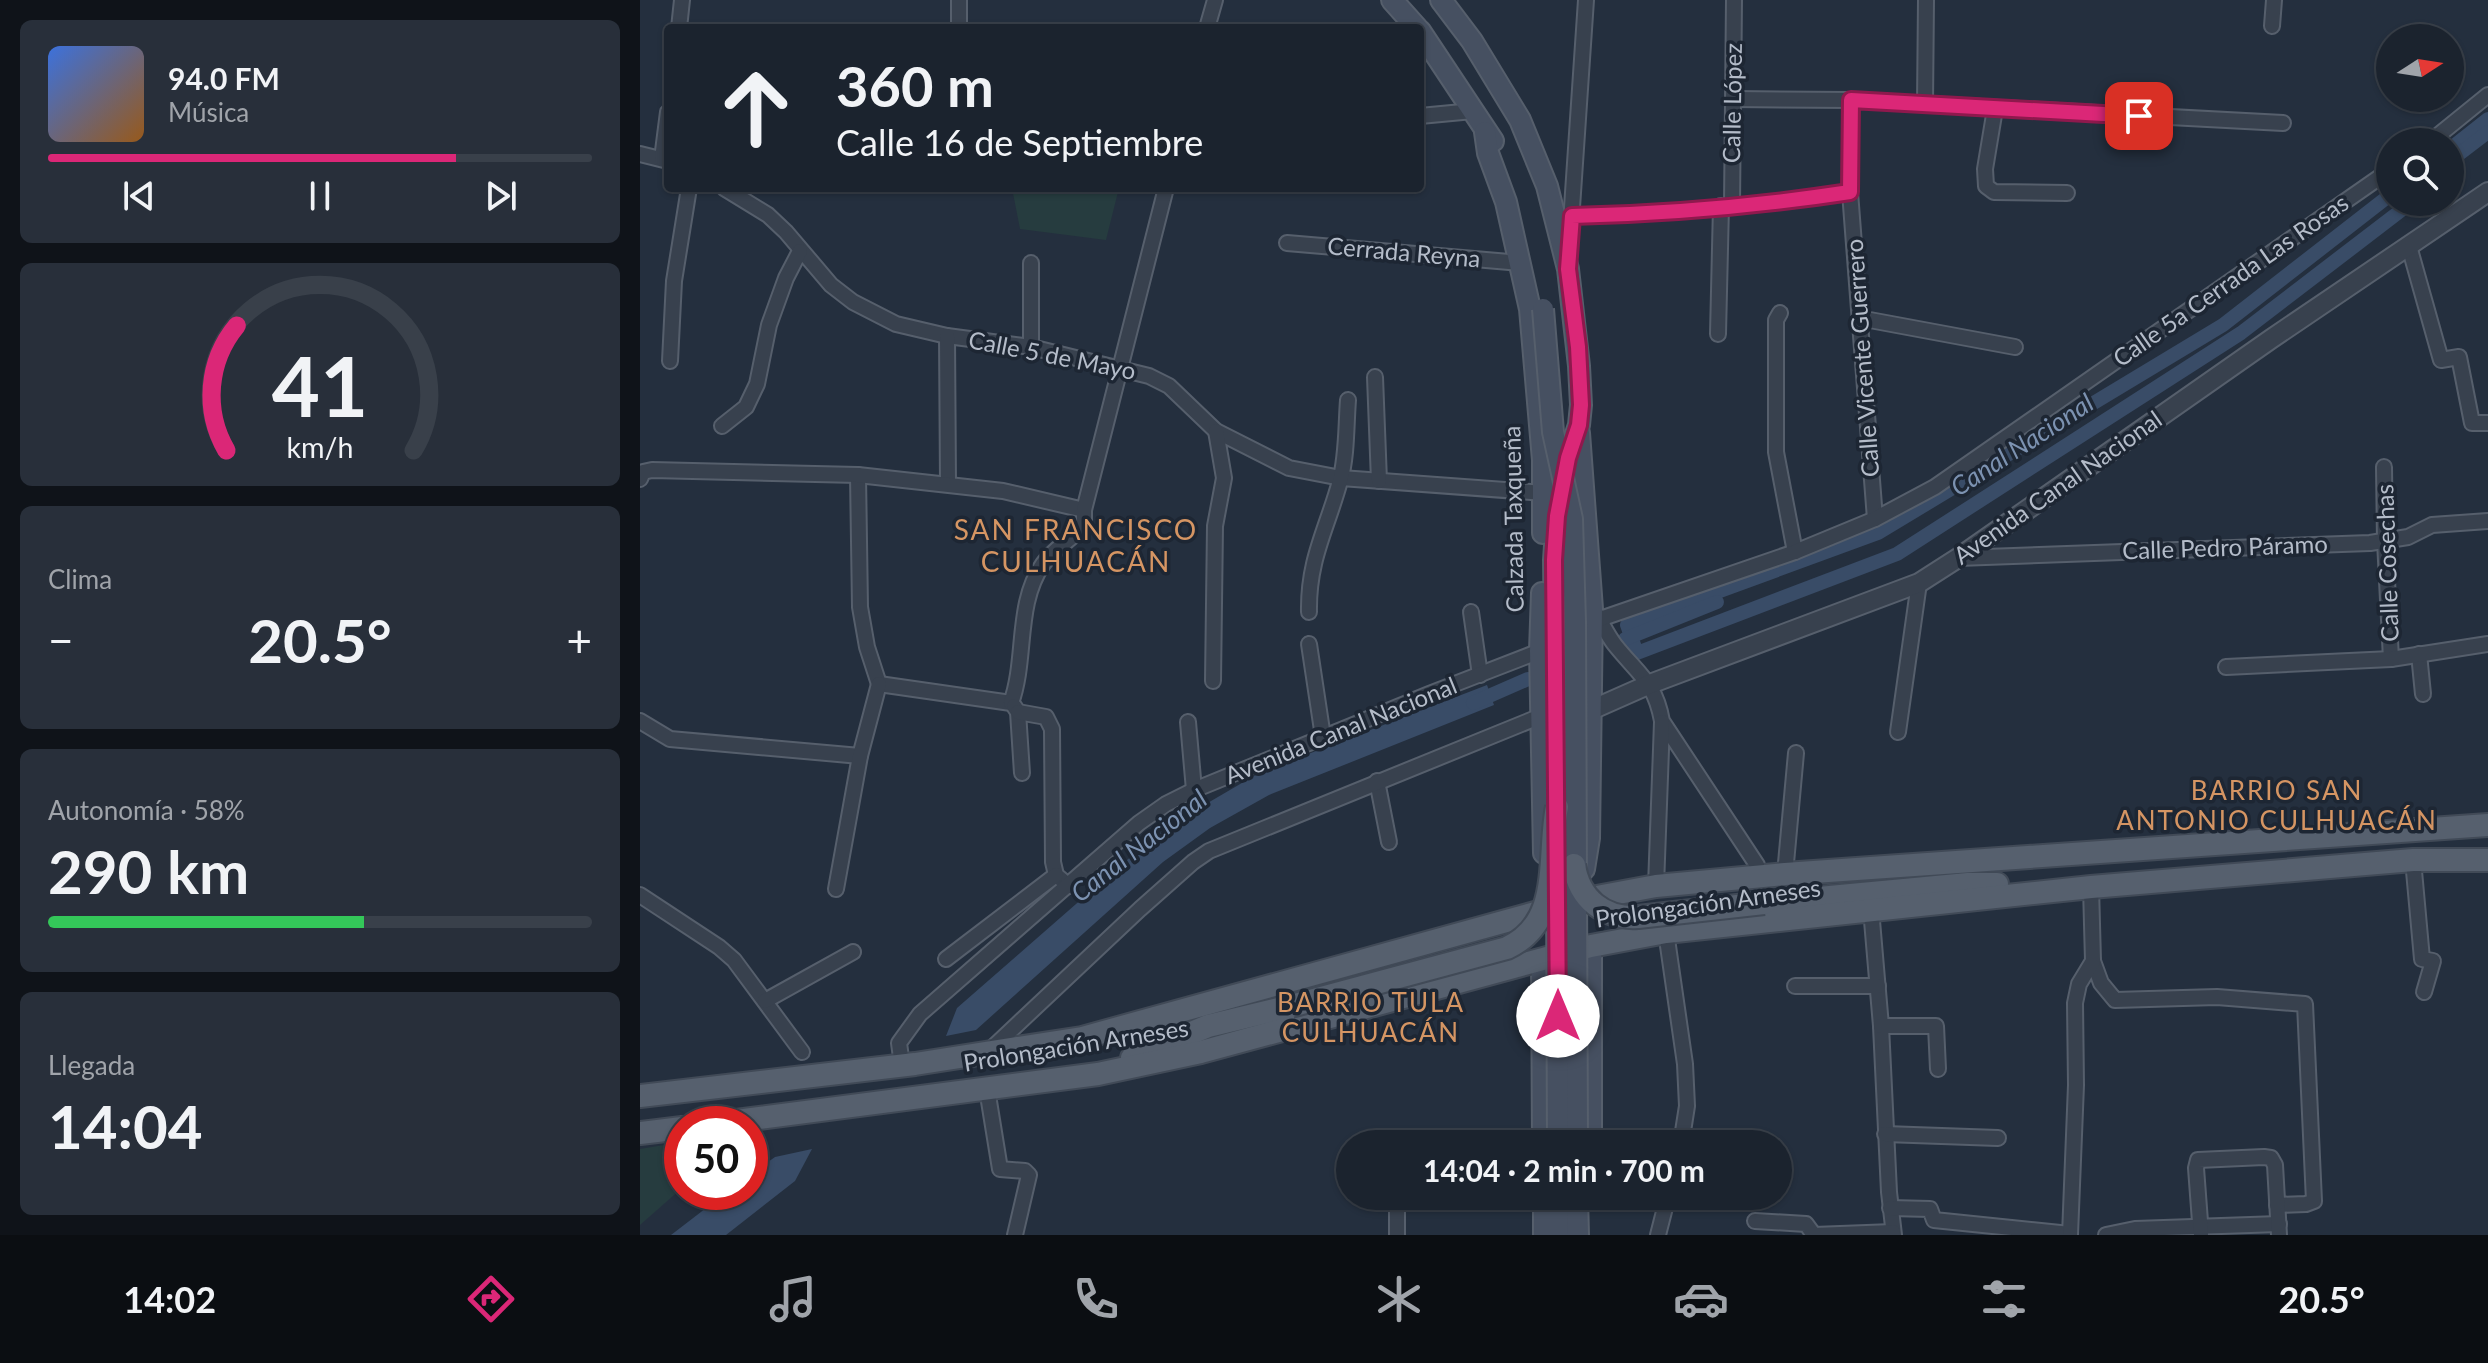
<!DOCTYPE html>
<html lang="es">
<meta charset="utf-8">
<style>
:root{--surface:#1b232e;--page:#282f3a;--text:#f1f3f6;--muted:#a0a4aa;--line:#39404a;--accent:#db2777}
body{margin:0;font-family:Lato,sans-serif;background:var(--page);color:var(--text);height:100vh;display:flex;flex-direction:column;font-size:30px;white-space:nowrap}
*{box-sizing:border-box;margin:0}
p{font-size:26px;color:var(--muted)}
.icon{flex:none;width:44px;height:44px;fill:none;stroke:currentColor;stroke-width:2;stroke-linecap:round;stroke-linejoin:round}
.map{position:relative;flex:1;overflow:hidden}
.sheet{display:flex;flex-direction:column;gap:20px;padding:20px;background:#0f1319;width:640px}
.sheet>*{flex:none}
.hud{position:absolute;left:24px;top:24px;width:760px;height:168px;border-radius:8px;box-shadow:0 2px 6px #0004,0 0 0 2px var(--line);background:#1b232e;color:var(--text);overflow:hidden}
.needle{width:52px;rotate:78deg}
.fabs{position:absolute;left:1736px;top:24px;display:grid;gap:16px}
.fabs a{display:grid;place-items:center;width:88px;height:88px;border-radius:50%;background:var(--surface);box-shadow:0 2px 6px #0004,0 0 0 2px var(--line);font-size:40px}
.speed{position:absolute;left:24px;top:1106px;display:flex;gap:16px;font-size:40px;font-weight:700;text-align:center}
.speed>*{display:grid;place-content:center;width:104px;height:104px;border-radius:50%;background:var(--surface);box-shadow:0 2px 6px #0004,0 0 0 2px var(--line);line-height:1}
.speed .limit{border:12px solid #d22;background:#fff;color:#111}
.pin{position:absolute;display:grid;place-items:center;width:68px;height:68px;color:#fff;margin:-34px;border-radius:16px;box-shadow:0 4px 12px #0006}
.me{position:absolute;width:88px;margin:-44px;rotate:0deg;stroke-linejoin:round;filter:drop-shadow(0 0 6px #0008)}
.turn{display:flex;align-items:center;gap:28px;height:168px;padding:0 40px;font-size:36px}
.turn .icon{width:104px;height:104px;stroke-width:2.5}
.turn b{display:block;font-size:56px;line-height:68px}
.big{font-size:60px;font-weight:700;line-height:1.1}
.sheet .card{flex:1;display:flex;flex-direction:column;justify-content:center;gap:12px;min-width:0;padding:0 28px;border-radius:12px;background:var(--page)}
.sheet .dial{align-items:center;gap:0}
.dial svg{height:208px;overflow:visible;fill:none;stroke:var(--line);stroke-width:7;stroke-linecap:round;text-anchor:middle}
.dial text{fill:var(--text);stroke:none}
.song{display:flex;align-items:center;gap:24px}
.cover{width:96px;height:96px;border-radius:12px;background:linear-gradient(135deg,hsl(220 70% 55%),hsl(30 70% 35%))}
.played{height:8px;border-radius:4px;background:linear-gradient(90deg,var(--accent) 75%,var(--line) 75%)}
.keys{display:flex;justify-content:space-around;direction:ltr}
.heat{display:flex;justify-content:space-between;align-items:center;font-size:44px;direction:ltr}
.charge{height:12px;border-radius:6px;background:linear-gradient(90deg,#34c759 58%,var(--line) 0)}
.trip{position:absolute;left:696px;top:1130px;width:456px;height:80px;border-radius:40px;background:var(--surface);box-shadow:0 2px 6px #0004,0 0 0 2px var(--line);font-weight:700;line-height:80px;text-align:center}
.menu{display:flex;height:128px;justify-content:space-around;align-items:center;background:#0b0e12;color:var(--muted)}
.menu .icon{width:56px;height:56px}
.menu .active{color:var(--accent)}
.menu b{font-size:36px;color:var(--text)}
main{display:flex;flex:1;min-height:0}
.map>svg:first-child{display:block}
</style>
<main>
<section class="sheet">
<div class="card">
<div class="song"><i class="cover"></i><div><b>94.0 FM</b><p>Música</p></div></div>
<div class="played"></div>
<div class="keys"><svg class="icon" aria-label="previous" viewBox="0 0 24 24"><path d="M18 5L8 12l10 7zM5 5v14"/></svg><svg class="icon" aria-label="pause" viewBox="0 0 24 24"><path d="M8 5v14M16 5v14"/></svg><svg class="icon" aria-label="next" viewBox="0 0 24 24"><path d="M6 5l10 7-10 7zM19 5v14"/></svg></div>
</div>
<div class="card dial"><svg viewBox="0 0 100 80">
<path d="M14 69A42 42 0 1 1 86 69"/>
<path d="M14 69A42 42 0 0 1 18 21" stroke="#db2777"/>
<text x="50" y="56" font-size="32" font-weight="700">41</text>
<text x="50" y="72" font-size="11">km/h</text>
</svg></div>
<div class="card"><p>Clima</p>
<div class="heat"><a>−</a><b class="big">20.5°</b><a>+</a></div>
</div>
<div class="card"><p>Autonomía · 58%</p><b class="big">290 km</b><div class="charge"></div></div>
<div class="card"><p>Llegada</p><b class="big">14:04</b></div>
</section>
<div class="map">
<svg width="1848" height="1235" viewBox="0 0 1848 1235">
<rect width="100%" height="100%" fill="#242f3e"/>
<!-- green -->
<g fill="#263c3f">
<polygon points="372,188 479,188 466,240 380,229"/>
<polygon points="42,1142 42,1188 0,1225 0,1149"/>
</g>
<!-- water -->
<g fill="#394c67">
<polygon points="847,685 854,705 629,795 570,828 523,862 336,1030 306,1036 317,1008 476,869 530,825 619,773"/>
<polygon points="172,1149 155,1181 86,1235 31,1235 87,1192 110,1192 110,1175 135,1157"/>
</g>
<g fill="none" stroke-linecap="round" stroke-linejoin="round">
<!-- canal -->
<g stroke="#394c67" stroke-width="14">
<polyline points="1810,149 1848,119"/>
<polyline points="1810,161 1848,132"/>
<polyline points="1750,195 1583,325 1238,533 987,625 997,653 1257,554 1601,333 1772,202"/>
<polyline points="985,639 1077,602"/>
<polyline points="833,703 888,679"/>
</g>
<defs>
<g id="minor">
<polyline points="1632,26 1634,0"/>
<polyline points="39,28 42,0"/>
<polyline points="319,28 319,0"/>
<polyline points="567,28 575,0"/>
<polyline points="1094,99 1211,100 1643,123"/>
<polyline points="1211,100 1210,192 1235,519"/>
<polyline points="1285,104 1286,0"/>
<polyline points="1355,109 1345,169 1346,186 1354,192 1427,193"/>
<polyline points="780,116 833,111"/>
<polyline points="1790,142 1848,95"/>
<polyline points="0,154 28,161"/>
<polyline points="22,159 28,112"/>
<polyline points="84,188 128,215 146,232 191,285 213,302 256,324 307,336 391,347 509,376 529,386 576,431 649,468 701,478 905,493"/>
<polyline points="1092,205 1094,0"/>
<path d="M932 216C1025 214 1118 206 1210 192"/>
<polyline points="647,243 881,263"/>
<polyline points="1769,246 1801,360 1819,357 1832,423 1848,423"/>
<polyline points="929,252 946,0"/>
<polyline points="391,263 391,347"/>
<polyline points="1140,313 1136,320 1136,452 1155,552"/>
<polyline points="1219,318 1375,347"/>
<polyline points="1078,334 1081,206"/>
<polyline points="307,336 308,484"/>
<polyline points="30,361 34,281 49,188"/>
<polyline points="735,377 739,481"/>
<polyline points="82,426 106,407 117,384 129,325 146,278 160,251"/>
<polyline points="1744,467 1745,541 1751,659"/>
<polyline points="218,475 220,607 227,647 239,684"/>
<polyline points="0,479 3,472 12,470 218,475 363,491 444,510"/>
<polyline points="1318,558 1730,543 1768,537 1792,525 1848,521"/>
<path d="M669 612C668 559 687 529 700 481 707 456 706 426 708 400"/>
<polyline points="831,612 840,675"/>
<path d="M955 612C962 623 967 635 975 645 999 675 1015 682 1022 721L1117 865"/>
<polyline points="960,619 1155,552 1235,519 1295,487 1750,170"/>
<polyline points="669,644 683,737"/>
<polyline points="1779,654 1783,694"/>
<polyline points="1586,667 1751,659 1848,644"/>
<polyline points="573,681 575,526 584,478 576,431"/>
<polyline points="239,684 371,703"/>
<path d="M371 703C387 659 375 604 403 564 414 548 432 540 444 525V510L526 188"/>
<polyline points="374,706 378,712 382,773"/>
<polyline points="378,712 406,717 412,729 413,862 416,875 429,886"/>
<polyline points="0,721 30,739 220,756"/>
<polyline points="548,722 554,790"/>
<polyline points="1258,732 1279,583"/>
<polyline points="737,781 749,842"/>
<polyline points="1773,860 1782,959 1793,961 1784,992"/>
<polyline points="1145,874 1156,753"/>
<polyline points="1016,886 1022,722"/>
<polyline points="196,889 220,756 239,684"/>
<polyline points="0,895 79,947 94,960 162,1052"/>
<polyline points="1231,909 1241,1026 1249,1192 1254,1235"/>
<polyline points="1026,932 1045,1064 1047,1106 1041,1144"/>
<polyline points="306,959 416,875"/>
<polyline points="1453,961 1461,983 1475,1000 1577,997 1665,1004 1674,1201 1666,1204 1637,1205"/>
<polyline points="1155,986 1238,986"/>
<polyline points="125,1001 213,952"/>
<polyline points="1241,1026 1296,1026 1298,1069"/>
<polyline points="349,1051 500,909 553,862 569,851 901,716"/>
<polyline points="262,1065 259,1043 280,1014 499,823 526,804 554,790 789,694 900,651"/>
<polyline points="347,1089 360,1169 385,1171 389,1175 375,1235"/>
<polyline points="1245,1134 1358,1138"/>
<polyline points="1250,1208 1290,1209 1294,1220 1430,1234"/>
<polyline points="1115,1221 1166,1224 1174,1235 1253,1232"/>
<polyline points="757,1235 757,1196"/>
<polyline points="1018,1235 1028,1196"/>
<polyline points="1430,1235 1436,1085 1435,1003 1439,984 1453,961 1451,887"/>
<polyline points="1466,1235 1495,1229 1639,1224"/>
<polyline points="1561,1235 1556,1168 1558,1160 1624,1157 1631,1158 1635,1165 1639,1235"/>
</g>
<polyline id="tertiary" points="949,711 1010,684 1279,583 1318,558 1631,339 1848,192"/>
<g id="secondary">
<polyline points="752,0 777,28"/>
<polyline points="801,0 832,41 880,120 907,186 928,269 939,366 941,405 939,425 928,458 917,516 914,560 917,807"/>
<polyline points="780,31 853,141"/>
<polyline points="845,132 848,153 866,202 890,309 903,460 903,533"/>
<polyline points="902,593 900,651 904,853"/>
<polyline points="933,880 944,869 949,838 952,609 939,433"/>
<polyline points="951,946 951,1144"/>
<polyline points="902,961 903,1144"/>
<polyline points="904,1196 904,1235"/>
<polyline points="919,1196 919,1235"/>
<polyline points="937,1196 938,1235"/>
</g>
<g id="primary">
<polyline points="1124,903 1328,884 1357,884"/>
<polyline points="492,1058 568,1026 651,1006"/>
<polyline points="0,1096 275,1064 442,1038 946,899 1016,886 1145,874 1848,825"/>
<polyline points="73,1124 458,1074 561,1052 951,946 1026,932 1451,887 1773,860 1848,860"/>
<polyline points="0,1133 42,1128"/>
</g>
</defs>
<!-- minor casing -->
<use href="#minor" stroke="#565f6c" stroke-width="18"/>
<!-- tertiary casing -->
<use href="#tertiary" stroke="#565f6c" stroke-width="22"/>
<!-- secondary casing -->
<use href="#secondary" stroke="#565f6c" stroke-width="24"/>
<!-- primary casing -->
<use href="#primary" stroke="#414a57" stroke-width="26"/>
<!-- minor -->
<use href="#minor" stroke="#38414e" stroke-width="14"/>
<!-- tertiary -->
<use href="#tertiary" stroke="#38414e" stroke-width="18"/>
<!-- secondary -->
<use href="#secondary" stroke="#465061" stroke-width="20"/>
<!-- primary -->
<use href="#primary" stroke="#56606e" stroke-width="22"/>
<defs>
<g id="secondary-bridge">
<polyline points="903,309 913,432 932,519 935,622 937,1144"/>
<polyline points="917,876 918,1144"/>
</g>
<g id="primary-bridge">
<path d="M934 865C939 899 964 919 998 917L1124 903"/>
<path d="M651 1006 867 948C923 922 907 857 917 807"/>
</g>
</defs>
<!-- secondary-bridge casing -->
<use href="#secondary-bridge" stroke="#565f6c" stroke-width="24" stroke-linecap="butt"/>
<!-- primary-bridge casing -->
<use href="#primary-bridge" stroke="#414a57" stroke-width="26" stroke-linecap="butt"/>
<!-- secondary-bridge -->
<use href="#secondary-bridge" stroke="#465061" stroke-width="20"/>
<!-- primary-bridge -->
<use href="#primary-bridge" stroke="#56606e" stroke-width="22"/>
</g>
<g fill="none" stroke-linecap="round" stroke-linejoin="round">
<defs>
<path id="route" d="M918 1016 914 560 917 516 928 458 939 425 941 405 938 347 928 269 932 216C1025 214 1118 206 1210 192L1211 100 1499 116"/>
</defs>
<!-- route casing -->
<use href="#route" stroke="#8e194d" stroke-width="20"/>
<!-- route -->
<use href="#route" stroke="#db2777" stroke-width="14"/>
</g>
<g text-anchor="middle" stroke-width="7" stroke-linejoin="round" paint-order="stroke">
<!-- street labels -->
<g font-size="24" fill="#b4bcc9" stroke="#1d2633">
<text transform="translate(1093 103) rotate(-89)" y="8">Calle López</text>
<text transform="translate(764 253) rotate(5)" y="8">Cerrada Reyna</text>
<text transform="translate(1591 281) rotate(-35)" y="8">Calle 5a Cerrada Las Rosas</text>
<text transform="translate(412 356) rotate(11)" y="8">Calle 5 de Mayo</text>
<text transform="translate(1223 358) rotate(-94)" y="8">Calle Vicente Guerrero</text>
<text transform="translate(1418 488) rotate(-35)" y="8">Avenida Canal Nacional</text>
<text transform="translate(874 519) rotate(-91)" y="8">Calzada Taxqueña</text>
<text transform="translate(1585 548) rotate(-2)" y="8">Calle Pedro Páramo</text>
<text transform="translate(1748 563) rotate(-92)" y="8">Calle Cosechas</text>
<text transform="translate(701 731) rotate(-22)" y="8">Avenida Canal Nacional</text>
<text transform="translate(1068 904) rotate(-8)" y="8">Prolongación Arneses</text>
<text transform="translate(436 1046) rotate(-9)" y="8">Prolongación Arneses</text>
</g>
<!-- water labels -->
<g font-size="26" font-style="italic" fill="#7c92b1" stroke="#1d2633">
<text transform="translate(1382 445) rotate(-33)" y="9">Canal Nacional</text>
<text transform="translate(499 846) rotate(-38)" y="9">Canal Nacional</text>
</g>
<!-- neighbourhood labels -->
<g font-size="26" letter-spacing="2" fill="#d59563" stroke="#1d2633">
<text x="1637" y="800">BARRIO SAN<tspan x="1637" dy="30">ANTONIO CULHUACÁN</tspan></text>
<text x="731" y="1012">BARRIO TULA<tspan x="731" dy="30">CULHUACÁN</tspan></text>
</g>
<!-- quarter labels -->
<g font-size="28" letter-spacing="2" fill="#d59563" stroke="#1d2633">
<text x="436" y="540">SAN FRANCISCO<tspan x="436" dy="32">CULHUACÁN</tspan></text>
</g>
</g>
</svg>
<div class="fabs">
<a><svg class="needle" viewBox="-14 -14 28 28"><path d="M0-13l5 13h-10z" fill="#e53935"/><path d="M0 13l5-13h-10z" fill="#a0a4aa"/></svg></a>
<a><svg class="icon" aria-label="search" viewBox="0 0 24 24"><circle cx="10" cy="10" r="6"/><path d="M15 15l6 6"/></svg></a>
</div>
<div class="speed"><div class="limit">50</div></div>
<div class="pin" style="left:1499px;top:116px;background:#d93025"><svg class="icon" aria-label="arrive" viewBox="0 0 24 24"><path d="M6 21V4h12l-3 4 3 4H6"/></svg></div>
<svg class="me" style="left:918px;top:1016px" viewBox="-20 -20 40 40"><circle r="19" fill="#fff"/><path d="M0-13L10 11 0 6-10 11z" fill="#db2777"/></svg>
<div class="trip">14:04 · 2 min · 700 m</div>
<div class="hud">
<div class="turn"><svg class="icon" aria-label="ahead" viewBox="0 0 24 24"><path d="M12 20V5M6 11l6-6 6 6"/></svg><div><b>360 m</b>Calle 16 de Septiembre</div></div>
</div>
</div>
</main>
<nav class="menu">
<b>14:02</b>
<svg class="icon active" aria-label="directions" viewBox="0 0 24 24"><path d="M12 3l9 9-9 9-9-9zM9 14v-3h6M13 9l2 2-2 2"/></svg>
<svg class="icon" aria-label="music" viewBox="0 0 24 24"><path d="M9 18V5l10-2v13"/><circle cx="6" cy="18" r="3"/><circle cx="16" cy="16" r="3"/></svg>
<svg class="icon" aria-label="phone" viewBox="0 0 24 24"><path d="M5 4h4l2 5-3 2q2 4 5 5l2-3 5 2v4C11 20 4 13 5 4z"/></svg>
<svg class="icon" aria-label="climate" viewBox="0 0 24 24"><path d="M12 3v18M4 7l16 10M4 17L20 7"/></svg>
<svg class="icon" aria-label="car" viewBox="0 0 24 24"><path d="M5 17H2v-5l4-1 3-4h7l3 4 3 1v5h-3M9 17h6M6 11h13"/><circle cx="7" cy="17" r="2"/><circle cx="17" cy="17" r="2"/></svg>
<svg class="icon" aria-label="filters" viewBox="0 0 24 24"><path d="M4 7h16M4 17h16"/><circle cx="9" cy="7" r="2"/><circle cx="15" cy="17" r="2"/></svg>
<b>20.5°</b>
</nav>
